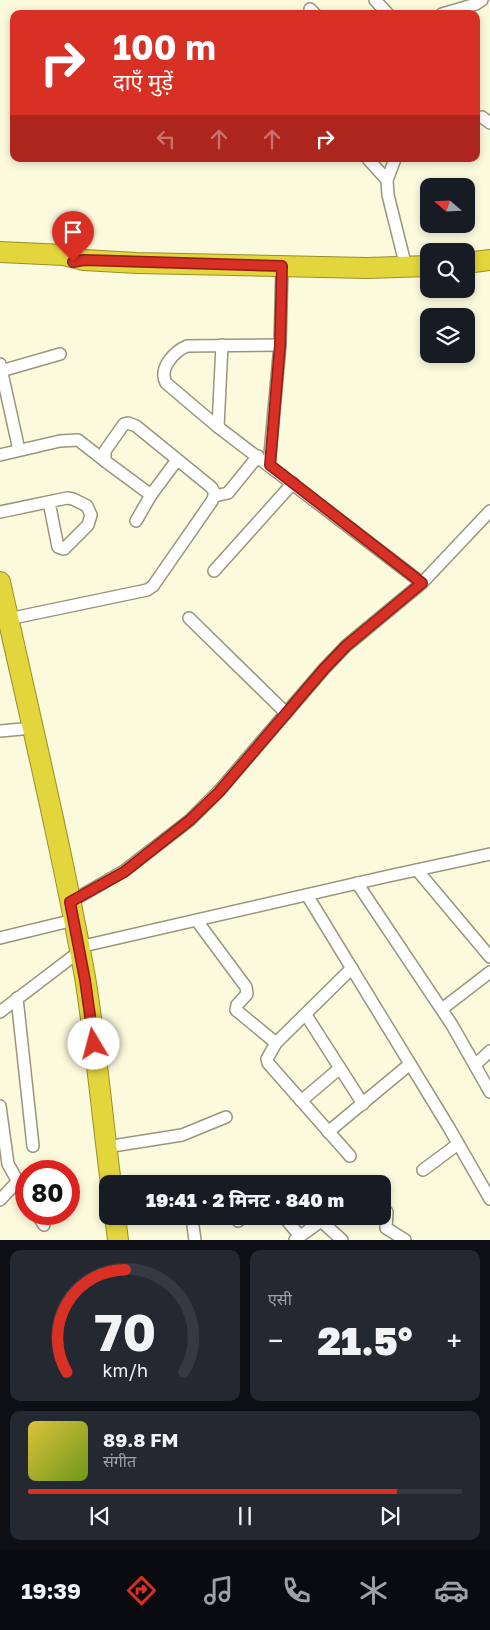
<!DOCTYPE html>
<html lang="hi">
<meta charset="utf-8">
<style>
:root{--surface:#171b24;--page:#242831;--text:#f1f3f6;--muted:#9ea1a6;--line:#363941;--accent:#d93025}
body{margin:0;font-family:"Golos Text","Noto Sans Devanagari",sans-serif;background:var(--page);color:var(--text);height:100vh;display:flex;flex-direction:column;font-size:19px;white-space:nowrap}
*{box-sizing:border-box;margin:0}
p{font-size:16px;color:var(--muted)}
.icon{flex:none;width:28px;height:28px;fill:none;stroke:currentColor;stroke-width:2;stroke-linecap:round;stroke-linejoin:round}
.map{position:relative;height:1240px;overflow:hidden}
.sheet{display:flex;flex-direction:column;gap:10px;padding:10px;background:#0d0f14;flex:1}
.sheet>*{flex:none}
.top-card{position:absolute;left:10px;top:10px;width:470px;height:152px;border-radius:10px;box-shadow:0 2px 8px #0003;background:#d93025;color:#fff;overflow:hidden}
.needle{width:32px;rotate:289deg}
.tools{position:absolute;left:420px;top:178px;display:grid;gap:10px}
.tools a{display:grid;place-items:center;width:55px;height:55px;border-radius:10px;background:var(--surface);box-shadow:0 2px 8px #0003;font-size:25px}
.speed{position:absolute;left:15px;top:1160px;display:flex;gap:10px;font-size:25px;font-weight:700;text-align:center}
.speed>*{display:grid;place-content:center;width:65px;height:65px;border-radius:50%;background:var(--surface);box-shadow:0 2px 8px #0003;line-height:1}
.speed .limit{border:8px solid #d22;background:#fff;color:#111}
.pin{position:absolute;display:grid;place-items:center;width:42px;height:42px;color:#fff;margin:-51px -21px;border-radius:50% 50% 50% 0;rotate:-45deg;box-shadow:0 0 5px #0007}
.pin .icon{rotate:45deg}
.me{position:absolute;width:55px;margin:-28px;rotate:352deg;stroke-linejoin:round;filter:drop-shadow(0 0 4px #0008)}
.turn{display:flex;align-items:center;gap:18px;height:105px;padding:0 20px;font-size:22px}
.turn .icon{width:65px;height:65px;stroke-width:2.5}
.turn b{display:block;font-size:35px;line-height:42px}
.lanes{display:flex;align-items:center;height:48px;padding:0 20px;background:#0003;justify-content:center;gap:25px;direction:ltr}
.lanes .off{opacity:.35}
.big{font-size:38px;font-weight:800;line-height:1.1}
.sheet .tile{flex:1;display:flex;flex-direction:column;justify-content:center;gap:8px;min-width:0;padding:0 18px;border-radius:10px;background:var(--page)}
.sheet .dial{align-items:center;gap:0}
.dial svg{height:130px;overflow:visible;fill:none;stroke:var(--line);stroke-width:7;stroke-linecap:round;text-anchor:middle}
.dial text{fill:var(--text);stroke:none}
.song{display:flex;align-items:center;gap:15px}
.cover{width:60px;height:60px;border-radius:8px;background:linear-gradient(135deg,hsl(50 70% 55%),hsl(80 70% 35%))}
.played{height:5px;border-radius:2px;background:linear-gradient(90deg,var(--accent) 85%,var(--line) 85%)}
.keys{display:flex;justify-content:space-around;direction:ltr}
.heat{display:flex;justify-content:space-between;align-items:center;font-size:28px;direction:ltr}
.sheet .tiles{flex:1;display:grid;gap:10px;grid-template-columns:1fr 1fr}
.tile:last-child{grid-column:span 2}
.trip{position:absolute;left:99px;top:1175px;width:292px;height:50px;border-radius:10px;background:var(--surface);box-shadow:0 2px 8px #0003;font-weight:800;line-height:50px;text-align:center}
.tabs{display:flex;height:80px;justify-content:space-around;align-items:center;background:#090b0e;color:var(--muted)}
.tabs .icon{width:35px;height:35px}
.tabs .selected{color:var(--accent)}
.tabs b{font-size:22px;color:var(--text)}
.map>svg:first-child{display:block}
</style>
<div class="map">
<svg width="490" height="1240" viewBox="0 0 490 1240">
<rect width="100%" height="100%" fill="#fcfadd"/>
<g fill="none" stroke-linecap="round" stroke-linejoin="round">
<defs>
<g id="street">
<polyline points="375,0 388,14"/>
<polyline points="310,9 315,14"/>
<polyline points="442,14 476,4 482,0"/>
<polyline points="482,117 490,123"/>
<polyline points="368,159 387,180"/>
<polyline points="395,159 387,180 388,195 406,267"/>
<path d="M280 345 187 346C175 351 158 368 166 383L218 427 422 583"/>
<polyline points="0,364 19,450"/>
<polyline points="1,371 60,354"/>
<polyline points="218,427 222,345"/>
<polyline points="0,455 60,441 78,440 105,461"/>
<polyline points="269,465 280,345 282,266"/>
<polyline points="215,496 228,493 258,456"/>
<polyline points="0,512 67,498 73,499 87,506 91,515 88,525 64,549 58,547 49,502"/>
<polyline points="136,521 151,495 177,460"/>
<polyline points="214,571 293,483"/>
<polyline points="189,618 286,713"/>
<path d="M8 619 147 590 153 586 212 501C215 495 215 492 211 487L136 426 128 423 124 424 105 451V461L151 495"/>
<polyline points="0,731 33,728"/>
<polyline points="417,870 490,957"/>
<polyline points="357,883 452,1025 490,1092"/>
<polyline points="307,895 448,1126 490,1199"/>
<polyline points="70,902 124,871 190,820 219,791 324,669 346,646 422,583 490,511"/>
<polyline points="197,921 246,987 247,994 237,1005 236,1010 276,1043"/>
<polyline points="0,938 74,920"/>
<polyline points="79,947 384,877 490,854"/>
<polyline points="17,998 33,1146"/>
<polyline points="442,1009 490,972"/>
<polyline points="0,1012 80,951"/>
<polyline points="306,1015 363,1104"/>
<polyline points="475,1065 490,1051"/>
<polyline points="301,1101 340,1068"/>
<polyline points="0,1106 8,1164 26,1196"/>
<polyline points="328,1132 410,1064"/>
<polyline points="106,1147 182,1135 226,1117"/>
<polyline points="350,1156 268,1063 267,1059 276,1043 352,968"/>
<polyline points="423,1170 458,1144"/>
<polyline points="0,1200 17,1182"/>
<polyline points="382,1207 387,1212 386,1228 405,1240"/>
<polyline points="37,1214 44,1225"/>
<polyline points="283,1216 300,1236"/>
<polyline points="238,1221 245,1216"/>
<polyline points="321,1221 342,1240"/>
<polyline points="193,1226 195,1240"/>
<polyline points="295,1240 328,1216"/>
</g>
<g id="highway">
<polyline points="0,252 64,255 84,260 137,263 367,268 429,266"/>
<polyline points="466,263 490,260"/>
<path d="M0 582C29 713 61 845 85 977 96 1046 102 1115 111 1184"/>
<polyline points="115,1216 118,1240"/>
</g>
</defs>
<!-- street casing -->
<use href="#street" stroke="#98967c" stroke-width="14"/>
<!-- highway casing -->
<use href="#highway" stroke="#988f28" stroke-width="22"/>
<!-- street -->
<use href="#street" stroke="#fff" stroke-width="11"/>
<!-- highway -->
<use href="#highway" stroke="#e3d53c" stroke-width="20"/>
</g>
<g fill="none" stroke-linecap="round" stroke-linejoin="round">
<defs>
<polyline id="route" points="73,262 84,260 282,266 280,345 270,465 422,583 346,646 324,669 219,792 190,820 124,872 70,902 85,980 94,1044"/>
</defs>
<!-- route casing -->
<use href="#route" stroke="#8d1f18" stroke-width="12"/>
<!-- route -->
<use href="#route" stroke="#d93025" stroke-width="9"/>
</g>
</svg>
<div class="tools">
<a><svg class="needle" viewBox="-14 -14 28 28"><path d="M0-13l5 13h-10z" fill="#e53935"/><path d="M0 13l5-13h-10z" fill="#9ea1a6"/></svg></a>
<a><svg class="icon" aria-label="search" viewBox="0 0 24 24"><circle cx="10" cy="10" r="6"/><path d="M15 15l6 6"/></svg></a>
<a><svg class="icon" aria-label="layers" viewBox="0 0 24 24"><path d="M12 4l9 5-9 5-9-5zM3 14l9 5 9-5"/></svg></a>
</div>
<div class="speed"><div class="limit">80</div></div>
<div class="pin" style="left:73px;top:262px;background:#d93025"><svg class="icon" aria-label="arrive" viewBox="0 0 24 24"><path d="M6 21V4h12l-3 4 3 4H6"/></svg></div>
<svg class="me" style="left:94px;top:1044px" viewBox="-20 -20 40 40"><circle r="19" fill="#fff"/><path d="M0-13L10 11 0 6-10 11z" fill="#d93025"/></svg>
<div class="trip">19:41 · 2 मिनट · 840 m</div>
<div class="top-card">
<div class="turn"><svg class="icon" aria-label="right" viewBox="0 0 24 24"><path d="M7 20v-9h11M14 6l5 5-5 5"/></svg><div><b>100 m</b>दाएँ मुड़ें</div></div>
<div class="lanes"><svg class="icon off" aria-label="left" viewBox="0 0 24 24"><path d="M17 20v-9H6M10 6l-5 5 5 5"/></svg><svg class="icon off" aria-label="ahead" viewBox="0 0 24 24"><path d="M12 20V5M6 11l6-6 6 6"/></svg><svg class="icon off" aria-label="ahead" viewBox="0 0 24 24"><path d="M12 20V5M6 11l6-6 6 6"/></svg><svg class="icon" aria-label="right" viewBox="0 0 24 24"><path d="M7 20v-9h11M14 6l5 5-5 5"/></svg></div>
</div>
</div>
<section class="sheet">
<div class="tiles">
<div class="tile dial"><svg viewBox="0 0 100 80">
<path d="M14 69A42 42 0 1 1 86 69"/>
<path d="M14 69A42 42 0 0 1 50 6" stroke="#d93025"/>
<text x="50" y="56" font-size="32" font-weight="700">70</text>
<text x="50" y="72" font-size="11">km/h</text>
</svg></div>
<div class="tile"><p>एसी</p>
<div class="heat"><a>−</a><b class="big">21.5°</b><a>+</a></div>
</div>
<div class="tile">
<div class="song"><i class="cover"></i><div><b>89.8 FM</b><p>संगीत</p></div></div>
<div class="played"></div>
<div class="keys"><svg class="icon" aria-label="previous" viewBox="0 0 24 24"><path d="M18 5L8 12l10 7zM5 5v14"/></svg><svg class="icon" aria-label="pause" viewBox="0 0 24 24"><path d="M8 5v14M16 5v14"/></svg><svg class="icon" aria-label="next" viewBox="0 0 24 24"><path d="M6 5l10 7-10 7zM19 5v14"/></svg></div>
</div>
</div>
</section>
<nav class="tabs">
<b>19:39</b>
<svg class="icon selected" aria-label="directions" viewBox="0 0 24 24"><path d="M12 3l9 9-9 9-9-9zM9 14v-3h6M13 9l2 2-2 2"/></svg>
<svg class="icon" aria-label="music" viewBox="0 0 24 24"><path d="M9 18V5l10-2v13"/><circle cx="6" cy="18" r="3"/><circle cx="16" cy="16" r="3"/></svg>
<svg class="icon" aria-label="phone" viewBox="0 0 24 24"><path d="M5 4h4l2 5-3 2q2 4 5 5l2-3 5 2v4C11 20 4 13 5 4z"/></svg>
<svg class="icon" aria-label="climate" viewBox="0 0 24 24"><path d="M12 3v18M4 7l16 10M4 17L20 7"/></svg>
<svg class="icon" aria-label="car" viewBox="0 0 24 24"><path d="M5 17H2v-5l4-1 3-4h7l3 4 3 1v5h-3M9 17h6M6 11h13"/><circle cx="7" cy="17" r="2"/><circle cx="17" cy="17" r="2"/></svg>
</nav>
